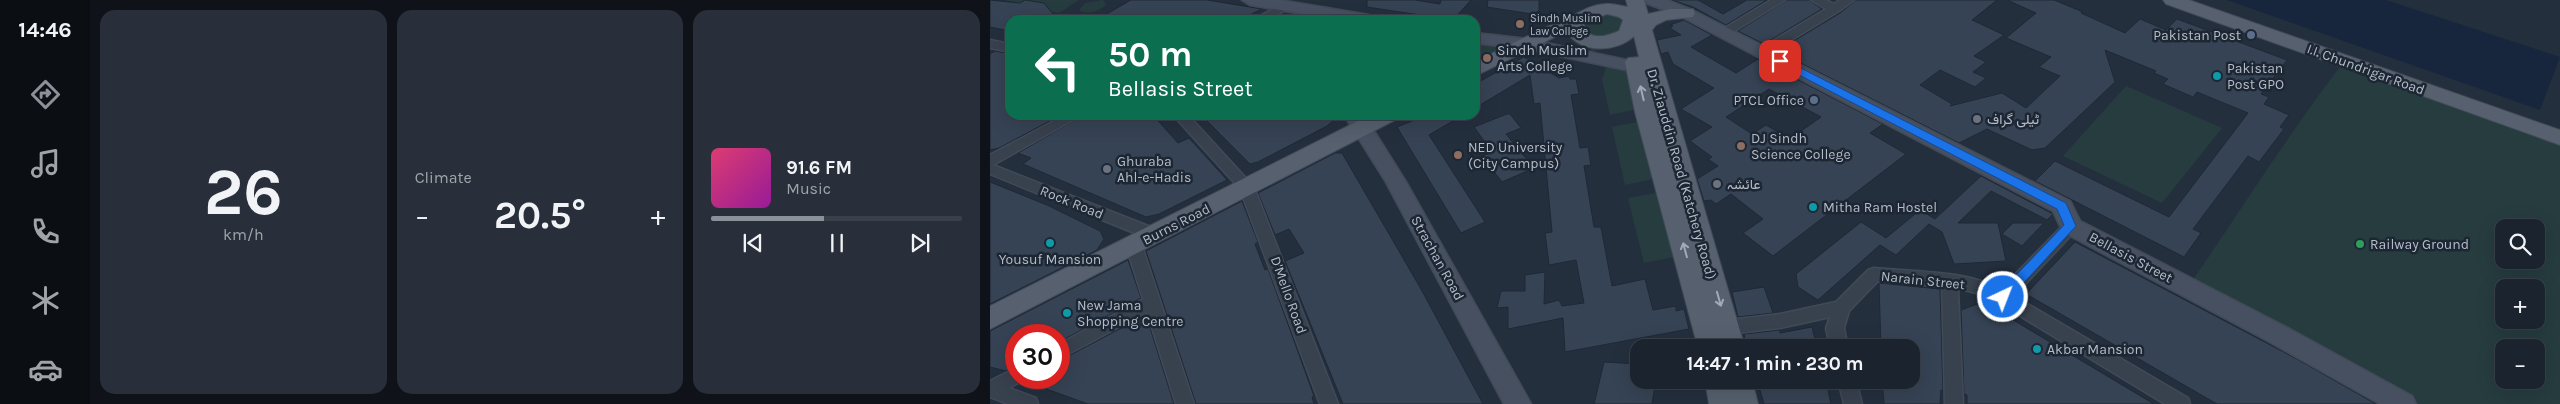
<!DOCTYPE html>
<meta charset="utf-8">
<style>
:root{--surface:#1b232e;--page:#282f3a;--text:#f1f3f6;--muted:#a0a4aa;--line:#39404a;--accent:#8c9099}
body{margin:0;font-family:Karla,Vazirmatn,sans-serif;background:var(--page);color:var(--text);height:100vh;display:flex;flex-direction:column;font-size:19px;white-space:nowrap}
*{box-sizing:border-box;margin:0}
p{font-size:16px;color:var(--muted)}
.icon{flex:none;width:28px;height:28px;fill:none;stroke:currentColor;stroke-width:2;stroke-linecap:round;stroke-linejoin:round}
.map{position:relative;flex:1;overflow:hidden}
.sheet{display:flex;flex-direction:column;gap:10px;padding:10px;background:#0f1319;width:900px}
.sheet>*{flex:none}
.hud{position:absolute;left:15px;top:15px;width:475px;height:105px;border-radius:15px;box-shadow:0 5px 20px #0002,0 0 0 1px var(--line);background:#0b6e4f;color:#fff;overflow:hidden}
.buttons{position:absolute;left:1505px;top:219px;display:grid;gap:10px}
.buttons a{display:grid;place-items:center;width:50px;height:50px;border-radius:10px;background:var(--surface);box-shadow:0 5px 20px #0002,0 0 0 1px var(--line);font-size:25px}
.speed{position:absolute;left:15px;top:324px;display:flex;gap:10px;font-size:25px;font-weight:700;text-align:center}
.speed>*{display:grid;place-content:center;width:65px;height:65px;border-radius:50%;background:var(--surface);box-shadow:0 5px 20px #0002,0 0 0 1px var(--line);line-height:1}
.speed .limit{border:8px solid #d22;background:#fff;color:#111}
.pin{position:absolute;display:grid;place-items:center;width:42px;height:42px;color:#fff;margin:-21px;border-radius:10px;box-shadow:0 2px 8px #0006}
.me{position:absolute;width:55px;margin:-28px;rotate:43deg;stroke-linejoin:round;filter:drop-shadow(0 0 4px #0008)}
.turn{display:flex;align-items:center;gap:18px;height:105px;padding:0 20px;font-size:22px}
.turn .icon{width:65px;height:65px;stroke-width:2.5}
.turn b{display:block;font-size:35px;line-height:42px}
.big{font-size:38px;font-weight:700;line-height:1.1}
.sheet .widget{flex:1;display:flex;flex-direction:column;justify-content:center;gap:8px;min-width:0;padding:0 18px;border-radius:15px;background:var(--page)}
.sheet .dial{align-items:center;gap:0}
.dial b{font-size:65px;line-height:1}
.song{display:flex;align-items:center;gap:15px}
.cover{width:60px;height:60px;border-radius:8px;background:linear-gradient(135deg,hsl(340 70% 55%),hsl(300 70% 35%))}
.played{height:5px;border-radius:2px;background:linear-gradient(90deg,var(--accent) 45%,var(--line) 45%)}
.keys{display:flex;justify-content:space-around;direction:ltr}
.heat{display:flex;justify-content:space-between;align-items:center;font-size:28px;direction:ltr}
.sheet .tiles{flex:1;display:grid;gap:10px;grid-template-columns:repeat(3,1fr)}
.trip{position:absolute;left:640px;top:339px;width:290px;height:50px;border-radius:15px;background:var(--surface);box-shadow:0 5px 20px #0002,0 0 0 1px var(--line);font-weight:700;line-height:50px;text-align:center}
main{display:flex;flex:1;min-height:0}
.menu{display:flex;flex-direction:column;width:90px;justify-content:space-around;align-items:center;background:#0b0e12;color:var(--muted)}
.menu .icon{width:35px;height:35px}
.menu .on{color:var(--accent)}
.menu b{font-size:22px;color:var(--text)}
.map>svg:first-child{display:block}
</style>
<main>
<nav class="menu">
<b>14:46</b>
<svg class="icon on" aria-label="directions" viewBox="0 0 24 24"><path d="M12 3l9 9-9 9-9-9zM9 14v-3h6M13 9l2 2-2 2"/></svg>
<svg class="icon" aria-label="music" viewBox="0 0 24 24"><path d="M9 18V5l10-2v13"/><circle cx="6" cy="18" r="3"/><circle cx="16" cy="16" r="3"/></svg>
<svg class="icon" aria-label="phone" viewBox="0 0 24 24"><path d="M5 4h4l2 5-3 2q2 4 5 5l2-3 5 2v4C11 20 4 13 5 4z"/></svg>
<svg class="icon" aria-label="climate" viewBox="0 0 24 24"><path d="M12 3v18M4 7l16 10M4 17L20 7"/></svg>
<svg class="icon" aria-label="car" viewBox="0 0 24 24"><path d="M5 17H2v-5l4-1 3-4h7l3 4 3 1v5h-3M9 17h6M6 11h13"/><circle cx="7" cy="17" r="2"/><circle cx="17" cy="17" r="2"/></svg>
</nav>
<section class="sheet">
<div class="tiles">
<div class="widget dial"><b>26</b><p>km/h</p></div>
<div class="widget"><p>Climate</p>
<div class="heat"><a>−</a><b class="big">20.5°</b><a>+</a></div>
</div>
<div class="widget">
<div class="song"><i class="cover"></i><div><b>91.6 FM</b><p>Music</p></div></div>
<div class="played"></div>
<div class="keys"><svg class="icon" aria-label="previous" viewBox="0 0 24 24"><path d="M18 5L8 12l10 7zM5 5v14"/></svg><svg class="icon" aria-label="pause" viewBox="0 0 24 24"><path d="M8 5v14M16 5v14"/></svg><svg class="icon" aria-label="next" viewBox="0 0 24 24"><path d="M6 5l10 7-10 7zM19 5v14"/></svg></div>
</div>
</div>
</section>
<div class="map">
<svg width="1570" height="404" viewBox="0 0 1570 404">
<rect width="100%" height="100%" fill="#242f3e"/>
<!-- green -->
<g fill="#263c3f" fill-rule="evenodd">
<polygon points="14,0 89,0 69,13 61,12 54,3 35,0 30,3"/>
<path d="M113 0 116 5C109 11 97 16 89 10L95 3Z"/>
<polygon points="610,9 643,21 598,57 604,42 584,22"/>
<polygon points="485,38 534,46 485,70"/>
<path d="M1352 64 1570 138V404H1413L1198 287C1249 213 1297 136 1352 64ZM1514 228H1546V260H1514ZM1514 288H1546V320H1514ZM1514 348H1546V380H1514Z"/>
<polygon points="616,67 638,71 648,109 620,115 612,80"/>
<polygon points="1136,86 1232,128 1172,203 1073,156"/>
<polygon points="652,121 667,178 635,185 622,127"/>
<polygon points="671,192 689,256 654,263 638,198"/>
</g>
<!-- water -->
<polygon fill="#17263c" points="1237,0 1396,0 1570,57 1550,110"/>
<!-- building -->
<g fill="#364354" stroke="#1f2835" fill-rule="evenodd">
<polygon points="0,0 30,3 35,0 54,3 68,20 20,20 20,31 0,27"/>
<polygon points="141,0 217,0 272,9 249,20 106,20"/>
<polygon points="377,0 425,0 450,4 451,0 481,0 463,20 377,7"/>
<polygon points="498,0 549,0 549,11 542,14 497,7"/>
<polygon points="682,0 708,0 733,14 757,0 777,0 736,25 703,7"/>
<polygon points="797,0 819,0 832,9 774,44 748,31"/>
<polygon points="866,0 1007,0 982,20 1014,35 984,56 996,62 983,72 996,78 985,87 950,70 930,85 962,104 960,106 1012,93 1036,108 1070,76 1049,67 1061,57 1016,38 1046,13 1017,0 1064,0 1093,12 1091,13 1135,33 1150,19 1176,30 1187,19 1297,60 1271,94 1279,97 1274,104 1299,115 1290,127 1294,129 1269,162 1258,156 1203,229 1211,233 1194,257 1045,181 1065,161 1179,217 1258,113 1207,92 1203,97 1173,84 1178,79 1164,73 1166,71 1115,50 1125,82 1055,148 1042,150 997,129 969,143 787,51 850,13"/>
<path d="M694 20 722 35 701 47 746 73 768 59 893 124 880 133 916 154 783 256 753 233 773 219 741 194 726 204 721 200 714 201 707 179 728 166 718 159 722 157 700 141 722 127 691 109 724 88 683 64 678 52 671 54 667 40 691 35 680 28 683 26 680 25ZM779 89 831 117 800 139 776 125 762 134 736 117Z"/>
<polygon points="5,51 20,54 20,115 71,115 9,148 0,150 0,54"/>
<polygon points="534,57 569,78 579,76 580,79 586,79 589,94 581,95 590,148 598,147 601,165 594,166 604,227 611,227 622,286 655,279 663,310 686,306 686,311 694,309 699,329 575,352 573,318 518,329 518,307 507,308 511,291 535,291 535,275 555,272 554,304 569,300 572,306 594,303 586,260 559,265 555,233 562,232 550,103 544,104 540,75 485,108 485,84"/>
<polygon points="517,114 520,114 531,128 516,134 544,168 512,182 492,156 502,152 484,127"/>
<polygon points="94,115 163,115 188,143 199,138 237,180 169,214 156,217 33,164 41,158 28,153"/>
<polygon points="211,115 350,115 337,126 268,162 260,164"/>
<polygon points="437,115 473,115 439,135 495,222 471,233 407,127"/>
<polygon points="345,153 352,153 431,289 493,404 353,404 295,261 314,253 299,229 285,235 268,193"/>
<polygon points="991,176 1063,214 1057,220 1001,191 968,223 1008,223 1016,261 964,264 952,232 939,224 906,255 890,245 828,300 808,287 806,274 871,222 896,238 930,210 945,219"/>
<polygon points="0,182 57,205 110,231 114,239 107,250 0,304"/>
<polygon points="252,201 268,242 265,244 275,270 278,269 324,396 322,397 324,404 206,404 156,251"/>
<polygon points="1023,223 1054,223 1032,246 1012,234"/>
<polygon points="1085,242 1307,359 1386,404 1227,404 1036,294"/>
<polygon points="138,260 151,298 69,342 69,335 26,335 26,366 16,371 0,367 0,331"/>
<polygon points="889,283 950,289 953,391 951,390 950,404 894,404 892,380 921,380 921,348 891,348"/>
<polygon points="774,287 783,313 748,317 742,292"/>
<polygon points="993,302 1092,361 1164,404 977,404 977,395 974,394 971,310"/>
<polygon points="156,315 184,404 98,404 34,381 36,378 69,378 69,361"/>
<polygon points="822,327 827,348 757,348 755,341 754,334 790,330 790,333"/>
<polygon points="614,362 649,364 649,380 666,380 662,404 604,404"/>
<polygon points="767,380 836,380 841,404 774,404"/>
</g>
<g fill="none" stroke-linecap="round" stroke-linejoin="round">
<defs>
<g id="street">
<polygon points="781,0 795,0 738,35 730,35 728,32"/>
<polygon points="821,0 836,0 844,4 850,0 864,0 849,11 777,55 769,55 767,52 769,49 836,9"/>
<polygon points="295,3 299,4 299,8 277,20 262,20"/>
<polygon points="0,40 20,44 20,52 0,48"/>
<polygon points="75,115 92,115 3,165 171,231 173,235 171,239 159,239 0,174 0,155"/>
<polygon points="183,115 198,115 264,187 348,404 330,404 250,189"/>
<path d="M1081 220 1086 222 1089 226 1086 230 1024 296 1198 398 1200 404H1175L1007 302C994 295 983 291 968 289L973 404H955L952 287 888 281 859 311 854 328 858 348H840L836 328 840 317 790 328 730 335 724 333 721 328 724 323 730 321 790 314 846 302 878 270 884 268C925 272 974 270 1011 289L1076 222Z"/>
<polygon points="144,240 150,242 152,246 204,404 186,404 157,312 69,359 69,344 153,299 136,246 138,242"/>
<polygon points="26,368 26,378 34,378 32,381 19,388 46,398 48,404 18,404 0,397 0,381"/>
<polygon points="848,380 866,380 872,404 854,404"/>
</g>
<g id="secondary">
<polygon points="252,0 289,0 379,15 387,20 349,20 260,5"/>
<polygon points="654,0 677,0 702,10 1080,201 1090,221 1296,327 1422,396 1426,404 1390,404 1278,341 1073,232 1063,211 690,16 656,3"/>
<polygon points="485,33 537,39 646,62 652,63 655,67 652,71 646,72 537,49 485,43"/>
<polygon points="354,115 374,115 416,182 541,404 514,404 396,182"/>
</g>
<g id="primary">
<path d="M636 0H654L658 14 680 9H703L705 13 703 17 676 20 666 25 662 30 755 348H708L645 112 635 62 638 58 649 57 644 36C627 53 588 54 577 31L485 76V62C515 47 545 32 575 19 589 13 599 5 615 4 622 3 630 6 638 7ZM617 14 629 17 633 20 629 31C617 36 606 40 595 31L594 23Z"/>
<polygon points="1173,0 1199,0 1570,130 1570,145 1176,4"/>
<polygon points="380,115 408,115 405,120 0,329 0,306"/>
<polygon points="715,380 762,380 768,404 719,404"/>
</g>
</defs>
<!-- street casing -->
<use href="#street" stroke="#414a57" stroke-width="3"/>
<!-- secondary casing -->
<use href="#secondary" stroke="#414a57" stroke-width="3"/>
<!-- primary casing -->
<use href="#primary" stroke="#414a57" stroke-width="2"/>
<!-- street -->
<use href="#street" fill="#38414e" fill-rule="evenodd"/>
<!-- secondary -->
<use href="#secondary" fill="#465061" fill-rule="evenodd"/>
<!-- primary -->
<use href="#primary" fill="#56606e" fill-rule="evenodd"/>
</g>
<!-- one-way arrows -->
<defs><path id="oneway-shaft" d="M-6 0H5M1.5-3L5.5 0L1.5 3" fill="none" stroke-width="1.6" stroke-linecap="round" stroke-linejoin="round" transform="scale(1.25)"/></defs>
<g stroke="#a1aab7">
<use href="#oneway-shaft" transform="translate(652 93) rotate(-103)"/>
<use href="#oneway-shaft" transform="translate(695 250) rotate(-105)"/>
<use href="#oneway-shaft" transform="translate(729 299) rotate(74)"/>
</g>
<!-- route -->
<polygon fill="#1a73e8" stroke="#114b97" points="786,59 793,59 1076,203 1086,226 1018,300 1009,300 1007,297 1009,293 1074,225 1067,209 786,63"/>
<!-- markers -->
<g fill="#8d6e63" stroke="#1d2633" stroke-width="2">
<circle cx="530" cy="24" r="5"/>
<circle cx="497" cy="58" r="5"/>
<circle cx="751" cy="146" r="5"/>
<circle cx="468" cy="155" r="5"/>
</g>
<g fill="#5c6f8a" stroke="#1d2633" stroke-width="2">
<circle cx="1261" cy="35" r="5"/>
<circle cx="824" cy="100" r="5"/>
</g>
<g fill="#0f9aa8" stroke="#1d2633" stroke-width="2">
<circle cx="1227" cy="76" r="5"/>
<circle cx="823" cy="207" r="5"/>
<circle cx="60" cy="243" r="5"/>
<circle cx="77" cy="313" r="5"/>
<circle cx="1047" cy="349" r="5"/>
</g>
<g fill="#6b7280" stroke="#1d2633" stroke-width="2">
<circle cx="987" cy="119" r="5"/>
<circle cx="117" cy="169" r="5"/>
<circle cx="727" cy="184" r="5"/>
</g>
<circle fill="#2e9e5b" stroke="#1d2633" stroke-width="2" cx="1370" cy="244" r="5"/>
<g text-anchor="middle" stroke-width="5" stroke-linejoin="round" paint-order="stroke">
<!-- far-poi labels -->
<g font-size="11" fill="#b4bcc9" stroke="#1d2633" text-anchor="start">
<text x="540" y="22">Sindh Muslim<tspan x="540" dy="13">Law College</tspan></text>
</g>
<!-- poi labels -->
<g font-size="14" fill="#b4bcc9" stroke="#1d2633" text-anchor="start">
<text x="1251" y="40" text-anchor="end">Pakistan Post</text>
<text x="507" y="55">Sindh Muslim<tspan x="507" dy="16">Arts College</tspan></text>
<text x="1237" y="73">Pakistan<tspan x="1237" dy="16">Post GPO</tspan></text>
<text x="814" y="105" text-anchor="end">PTCL Office</text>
<text x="997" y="124">ٹیلی گراف</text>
<text x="761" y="143">DJ Sindh<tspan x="761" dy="16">Science College</tspan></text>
<text x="478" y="152">NED University<tspan x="478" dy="16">(City Campus)</tspan></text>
<text x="127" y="166">Ghuraba<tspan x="127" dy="16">Ahl-e-Hadis</tspan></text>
<text x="737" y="189">عائشہ</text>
<text x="833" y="212">Mitha Ram Hostel</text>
<text x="1380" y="249">Railway Ground</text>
<text x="60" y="264" text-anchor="middle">Yousuf Mansion</text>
<text x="87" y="310">New Jama<tspan x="87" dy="16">Shopping Centre</tspan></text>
<text x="1057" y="354">Akbar Mansion</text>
</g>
<!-- street labels -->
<g font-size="14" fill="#b4bcc9" stroke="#1d2633">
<text transform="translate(1376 69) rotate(20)" y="5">I.I. Chundrigar Road</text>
<text transform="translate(692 174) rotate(74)" y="5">Dr. Ziauddin Road (Katchery Road)</text>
<text transform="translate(82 202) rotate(22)" y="5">Rock Road</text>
<text transform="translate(186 224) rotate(-27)" y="5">Burns Road</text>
<text transform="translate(1141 257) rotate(28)" y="5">Bellasis Street</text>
<text transform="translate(448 258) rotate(61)" y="5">Strachan Road</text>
<text transform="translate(933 280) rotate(6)" y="5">Narain Street</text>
<text transform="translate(299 295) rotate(70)" y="5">D'Mello Road</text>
</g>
</g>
</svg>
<div class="buttons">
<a><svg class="icon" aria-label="search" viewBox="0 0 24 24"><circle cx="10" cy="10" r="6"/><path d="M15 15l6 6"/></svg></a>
<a>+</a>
<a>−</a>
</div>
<div class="speed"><div class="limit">30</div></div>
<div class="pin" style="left:790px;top:61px;background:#d93025"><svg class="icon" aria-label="arrive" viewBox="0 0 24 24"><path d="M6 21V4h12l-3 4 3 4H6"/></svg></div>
<svg class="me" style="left:1013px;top:297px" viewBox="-20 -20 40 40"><circle r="17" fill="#1a73e8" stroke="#fff" stroke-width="3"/><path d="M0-11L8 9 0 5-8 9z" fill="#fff"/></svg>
<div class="trip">14:47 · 1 min · 230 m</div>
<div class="hud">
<div class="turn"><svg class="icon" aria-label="left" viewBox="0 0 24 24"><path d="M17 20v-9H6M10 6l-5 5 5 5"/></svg><div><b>50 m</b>Bellasis Street</div></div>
</div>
</div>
</main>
